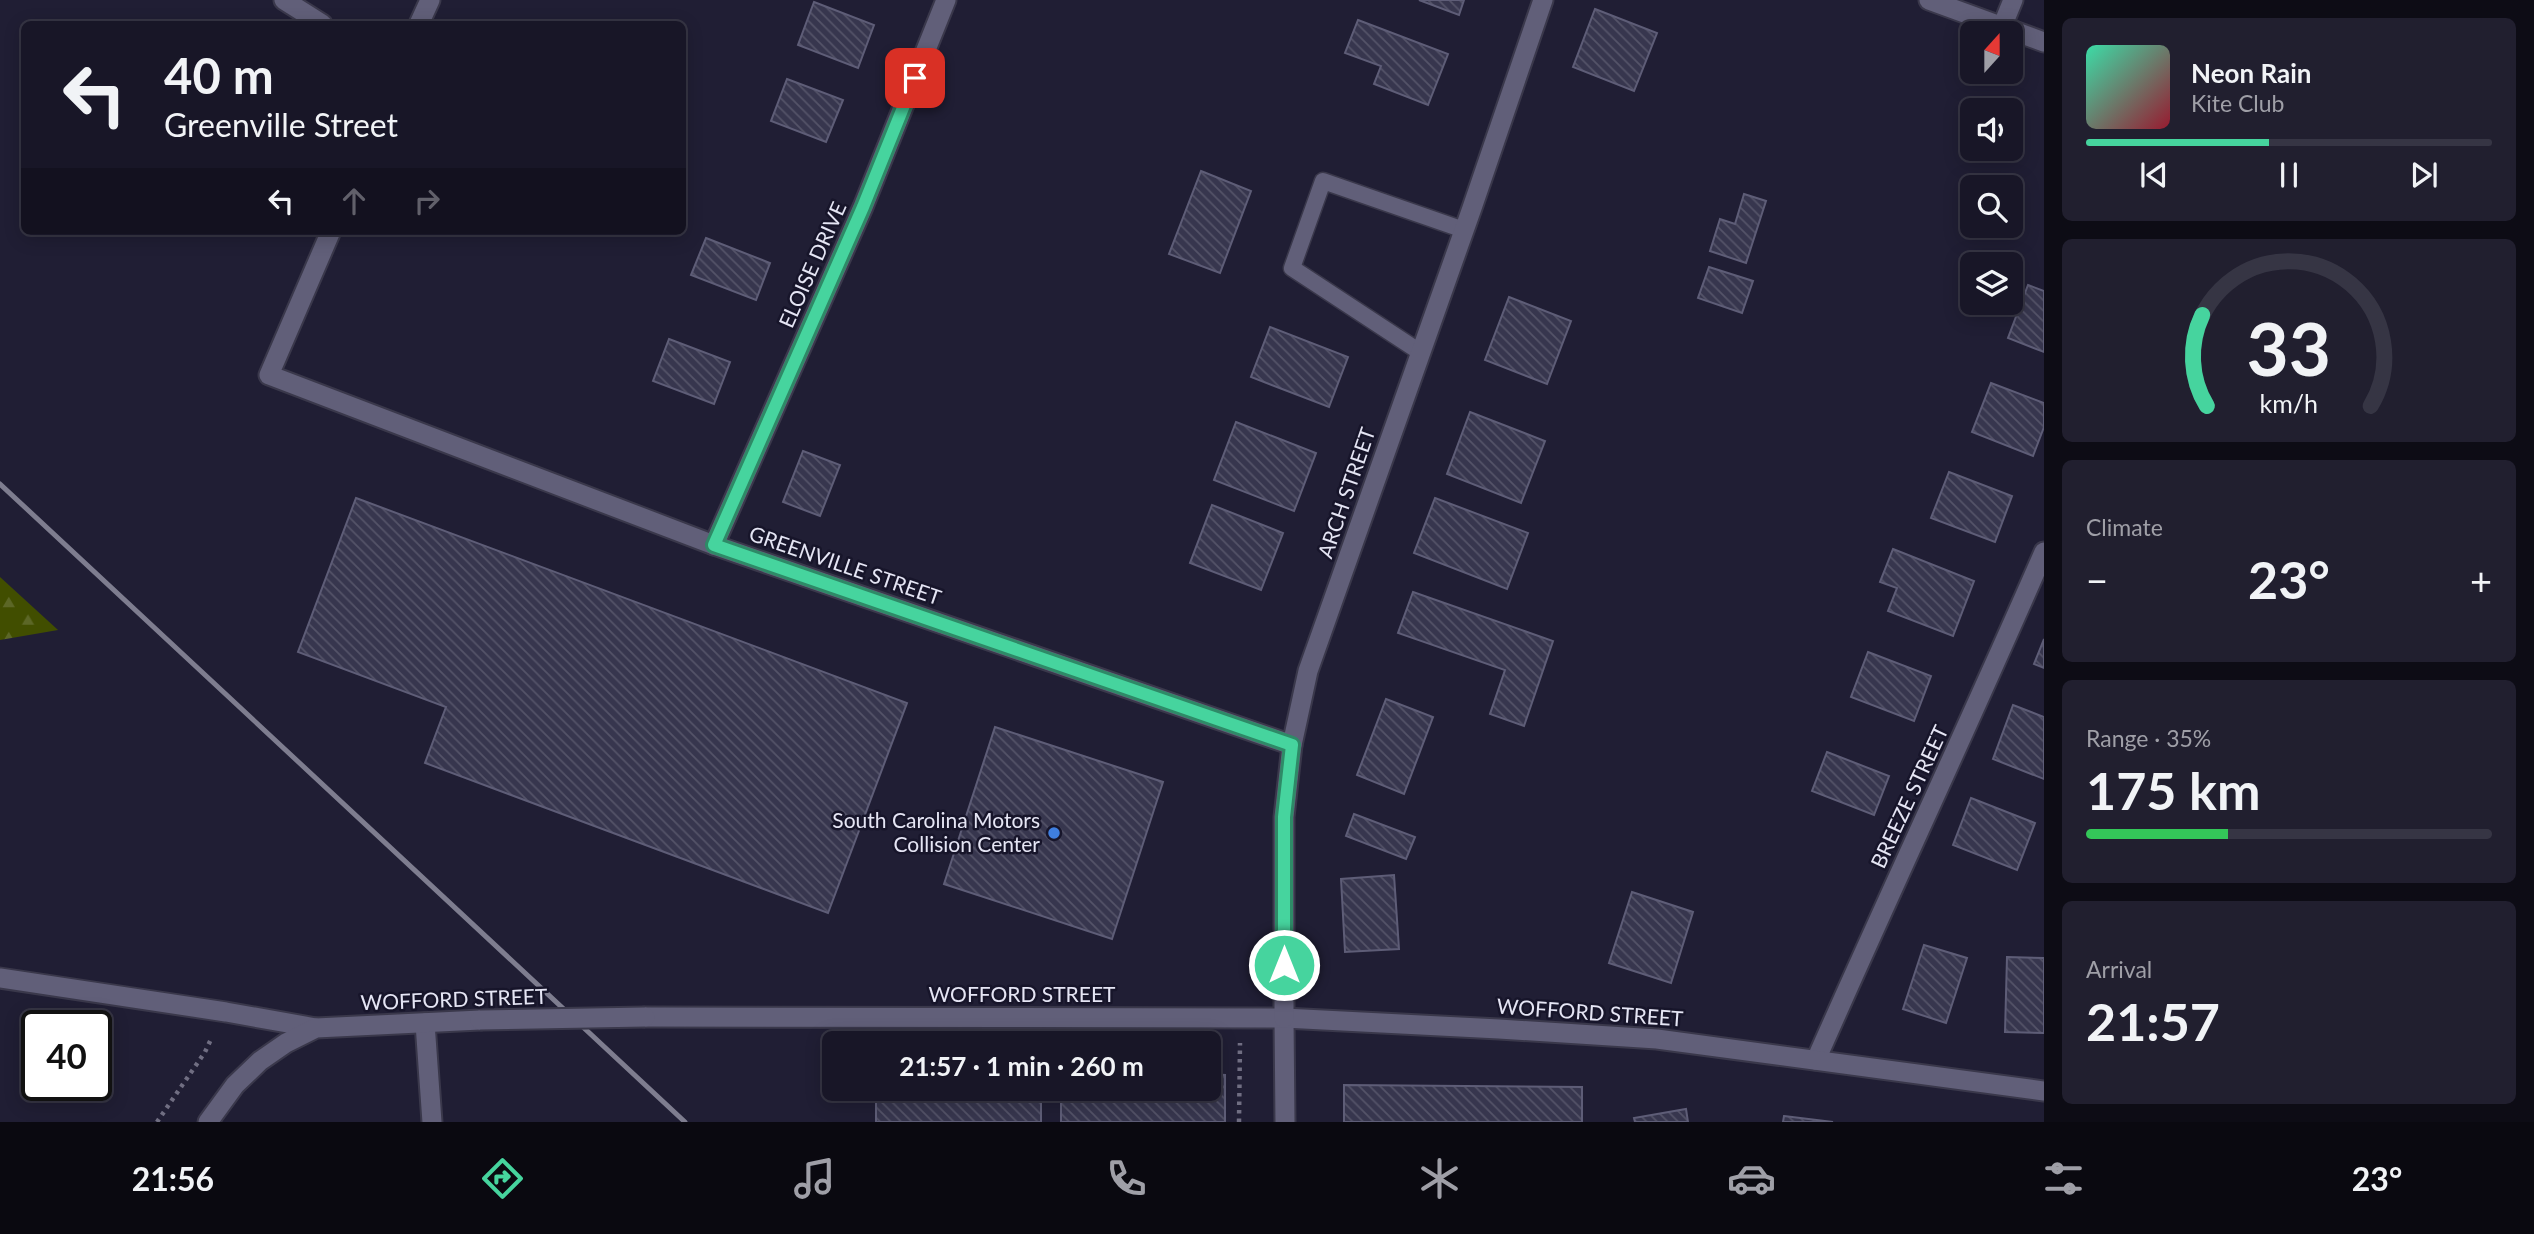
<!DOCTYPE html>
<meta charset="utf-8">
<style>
:root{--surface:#181627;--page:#211f2f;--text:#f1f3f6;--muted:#9f9fa7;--line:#363544;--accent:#46d49e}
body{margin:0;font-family:Lato,sans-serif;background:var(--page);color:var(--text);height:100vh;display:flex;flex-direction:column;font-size:26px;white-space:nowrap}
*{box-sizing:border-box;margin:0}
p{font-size:23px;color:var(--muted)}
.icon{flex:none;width:38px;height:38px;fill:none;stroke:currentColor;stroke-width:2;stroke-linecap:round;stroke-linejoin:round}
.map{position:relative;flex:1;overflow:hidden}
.drawer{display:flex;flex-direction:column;gap:18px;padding:18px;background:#0d0c15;width:490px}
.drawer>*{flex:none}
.banner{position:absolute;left:21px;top:21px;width:665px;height:214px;border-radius:10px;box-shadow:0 4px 18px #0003,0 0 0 2px var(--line);background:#181627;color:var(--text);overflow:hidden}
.needle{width:46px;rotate:21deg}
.controls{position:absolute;left:1960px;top:21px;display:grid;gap:14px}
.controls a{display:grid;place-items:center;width:63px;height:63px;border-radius:10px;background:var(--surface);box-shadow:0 4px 18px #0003,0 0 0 2px var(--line);font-size:35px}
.speed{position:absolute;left:21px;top:1010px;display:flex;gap:14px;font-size:35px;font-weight:700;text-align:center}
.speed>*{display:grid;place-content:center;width:91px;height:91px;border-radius:50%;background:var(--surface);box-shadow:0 4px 18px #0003,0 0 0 2px var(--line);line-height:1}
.speed .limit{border:4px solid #111;border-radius:10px;background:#fff;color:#111}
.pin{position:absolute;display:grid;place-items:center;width:60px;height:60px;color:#fff;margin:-30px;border-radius:14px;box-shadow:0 4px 10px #0006}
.me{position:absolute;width:77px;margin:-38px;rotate:0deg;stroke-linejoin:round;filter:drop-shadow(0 0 5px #0008)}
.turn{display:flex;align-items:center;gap:24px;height:147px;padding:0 28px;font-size:32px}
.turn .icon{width:91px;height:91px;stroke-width:2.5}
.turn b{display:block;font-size:49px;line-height:60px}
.lanes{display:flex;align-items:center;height:66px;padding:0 28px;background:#0003;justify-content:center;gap:35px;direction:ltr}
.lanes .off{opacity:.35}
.big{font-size:52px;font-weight:700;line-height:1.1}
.drawer .widget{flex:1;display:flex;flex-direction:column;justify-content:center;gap:10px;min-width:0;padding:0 24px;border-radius:10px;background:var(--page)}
.drawer .dial{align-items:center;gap:0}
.dial svg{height:182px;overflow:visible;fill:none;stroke:var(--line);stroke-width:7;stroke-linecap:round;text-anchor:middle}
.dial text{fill:var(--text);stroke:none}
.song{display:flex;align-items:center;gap:21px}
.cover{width:84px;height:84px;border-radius:10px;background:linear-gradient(135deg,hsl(160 70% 55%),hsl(350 70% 35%))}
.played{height:7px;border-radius:4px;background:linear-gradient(90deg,var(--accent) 45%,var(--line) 45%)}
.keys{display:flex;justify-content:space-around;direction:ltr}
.heat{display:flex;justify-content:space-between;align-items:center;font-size:38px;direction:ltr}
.charge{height:10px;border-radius:5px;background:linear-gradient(90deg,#34c759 35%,var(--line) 0)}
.trip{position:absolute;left:822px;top:1031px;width:399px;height:70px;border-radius:10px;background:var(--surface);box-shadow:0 4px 18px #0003,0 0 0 2px var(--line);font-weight:700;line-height:70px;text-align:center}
.dock{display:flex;height:112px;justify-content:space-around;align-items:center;background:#0a0910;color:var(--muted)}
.dock .icon{width:49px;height:49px}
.dock .selected{color:var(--accent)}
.dock b{font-size:32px;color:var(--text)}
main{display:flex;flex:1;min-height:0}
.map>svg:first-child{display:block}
</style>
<main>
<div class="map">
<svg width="2044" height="1122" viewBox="0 0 2044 1122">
<defs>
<pattern id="forest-firs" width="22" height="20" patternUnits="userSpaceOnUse" patternTransform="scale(1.75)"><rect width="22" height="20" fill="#414e00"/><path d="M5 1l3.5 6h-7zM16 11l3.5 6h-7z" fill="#5c6726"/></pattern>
<pattern id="building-back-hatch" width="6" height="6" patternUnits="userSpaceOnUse" patternTransform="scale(1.75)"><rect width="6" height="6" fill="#37364e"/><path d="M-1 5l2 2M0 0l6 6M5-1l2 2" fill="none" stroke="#545368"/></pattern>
</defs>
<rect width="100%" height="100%" fill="#201e34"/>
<!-- forest -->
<polygon fill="url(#forest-firs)" points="0,577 58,630 0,640"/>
<!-- building -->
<g fill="url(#building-back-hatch)" stroke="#5e5d77" stroke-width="2">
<polygon points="1419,0 1464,0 1459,15"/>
<polygon points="814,2 874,25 858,68 798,45"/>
<polygon points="1595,9 1657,33 1634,91 1573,67"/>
<polygon points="1358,20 1448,54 1428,105 1374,84 1381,66 1345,53"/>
<polygon points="787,79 843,100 826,142 771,121"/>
<polygon points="1201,171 1251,191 1220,273 1169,254"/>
<polygon points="1744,194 1766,201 1746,263 1710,251 1720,219 1735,224"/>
<polygon points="706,238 770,263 756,300 691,275"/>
<polygon points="1709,267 1753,281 1742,313 1698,298"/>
<polygon points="2028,285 2044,291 2044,352 2008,338"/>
<polygon points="1509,297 1571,321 1547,384 1485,360"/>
<polygon points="1270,327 1348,357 1329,407 1251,377"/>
<polygon points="669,339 730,362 714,404 653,381"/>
<polygon points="1991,383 2044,403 2044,427 2033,456 1972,432"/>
<polygon points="1470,412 1545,441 1521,503 1447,474"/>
<polygon points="1236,422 1316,453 1294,511 1214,480"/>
<polygon points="803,451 840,465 820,516 783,502"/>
<polygon points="1949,472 2012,496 1995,542 1931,518"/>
<polygon points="356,498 907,703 828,913 425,763 446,707 298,652"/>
<polygon points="1435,498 1528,533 1507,589 1414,553"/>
<polygon points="1212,505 1283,533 1261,590 1190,563"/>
<polygon points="1893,549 1974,581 1953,636 1888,611 1897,588 1880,582"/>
<polygon points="1413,592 1553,641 1524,726 1490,714 1505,670 1398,633"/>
<polygon points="2044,639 2044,668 2034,664"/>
<polygon points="1868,652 1931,676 1914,721 1851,697"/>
<polygon points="1386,699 1433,717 1404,794 1357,775"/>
<polygon points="2013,705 2044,717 2044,779 1993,759"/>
<polygon points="995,727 1163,782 1112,939 944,884"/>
<polygon points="1827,752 1889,776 1874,815 1812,791"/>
<polygon points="1971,798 2035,823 2017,870 1953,845"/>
<polygon points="1354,814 1415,837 1406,859 1346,836"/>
<polygon points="1394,875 1399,949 1345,952 1341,879"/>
<polygon points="1632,892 1693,912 1671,983 1609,963"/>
<polygon points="1924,945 1967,958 1946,1023 1903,1009"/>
<polygon points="2007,957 2044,958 2044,1033 2005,1032"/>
<polygon points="1209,1074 1225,1075 1225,1122 1061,1122 1061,1088 1209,1088"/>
<polygon points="1344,1085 1582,1087 1582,1122 1344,1122"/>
<rect x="876" y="1088" width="165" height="34"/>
<polygon points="1686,1109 1688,1122 1635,1122 1634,1118"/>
<polygon points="1784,1116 1833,1122 1783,1122"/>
</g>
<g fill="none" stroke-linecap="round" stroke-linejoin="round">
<defs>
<polyline id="service" points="1420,352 1292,268 1323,181 1464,230"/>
<g id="minor">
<polyline points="284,0 322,24"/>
<polyline points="1929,0 2044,42"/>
<polyline points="419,24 430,0"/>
<polyline points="2002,27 2013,0"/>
<polyline points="331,231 269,375 714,545 1292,745"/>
<polyline points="714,545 863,207 946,0"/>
<polyline points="0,978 226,1012 316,1028"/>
<polyline points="1284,1018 1285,1122"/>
<polyline points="425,1023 432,1122"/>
<path d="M1816 1060C1891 890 1970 722 2044 552"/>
</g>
<g id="tertiary">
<polyline points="645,1017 1284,1018 1499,1029 1657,1039 2044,1091"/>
<polyline points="1284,1018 1284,817 1292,745 1308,671 1472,208 1543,0"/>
<polyline points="208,1122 235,1085 260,1061 286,1043 316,1028 480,1020"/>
</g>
</defs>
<!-- service casing -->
<use href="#service" stroke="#3a384b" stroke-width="19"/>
<!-- minor casing -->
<use href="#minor" stroke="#3a384b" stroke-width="23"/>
<!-- tertiary casing -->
<use href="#tertiary" stroke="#3a384b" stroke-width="23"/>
<!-- path -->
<g stroke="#706e82" stroke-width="4.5" stroke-dasharray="3.5 5" stroke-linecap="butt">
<polyline points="157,1122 205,1052 212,1037"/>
<polyline points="1239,1122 1240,1043"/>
</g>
<!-- service -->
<use href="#service" stroke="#615f79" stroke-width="16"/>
<!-- minor -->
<use href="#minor" stroke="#615f79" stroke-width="19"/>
<!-- tertiary -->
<use href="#tertiary" stroke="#615f79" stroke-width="19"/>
<!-- rail -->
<polyline stroke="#7e7d8f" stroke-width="5" points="0,484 685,1122"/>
<defs>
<polyline id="tertiary-bridge" points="480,1020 645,1017"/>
</defs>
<!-- tertiary-bridge casing -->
<use href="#tertiary-bridge" stroke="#3a384b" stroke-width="23" stroke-linecap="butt"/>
<!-- tertiary-bridge -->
<use href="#tertiary-bridge" stroke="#615f79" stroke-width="19"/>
</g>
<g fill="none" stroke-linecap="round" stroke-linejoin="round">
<defs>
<polyline id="route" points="915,78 863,207 714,545 1292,745 1284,817 1284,965"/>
</defs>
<!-- route casing -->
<use href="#route" stroke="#2e8a67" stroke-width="18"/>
<!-- route -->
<use href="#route" stroke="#46d49e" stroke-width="12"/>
</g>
<!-- markers -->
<circle fill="#3f7fe0" stroke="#17152a" stroke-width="2.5" cx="1054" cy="833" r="7"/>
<g text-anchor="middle" stroke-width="5" stroke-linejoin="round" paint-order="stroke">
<!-- street labels -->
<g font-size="21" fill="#e5e5f4" stroke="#17152a">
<text transform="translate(813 265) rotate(-66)" y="7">ELOISE DRIVE</text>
<text transform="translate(1347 493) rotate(-71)" y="7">ARCH STREET</text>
<text transform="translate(845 566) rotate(19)" y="7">GREENVILLE STREET</text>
<text transform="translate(1910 797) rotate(-65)" y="7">BREEZE STREET</text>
<text x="1022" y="1002">WOFFORD STREET</text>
<text transform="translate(454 1000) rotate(-2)" y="7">WOFFORD STREET</text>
<text transform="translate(1590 1013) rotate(4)" y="7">WOFFORD STREET</text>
</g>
<!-- poi labels -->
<g font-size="21" fill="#e5e5f4" stroke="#17152a" text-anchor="end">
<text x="1040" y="828">South Carolina Motors<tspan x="1040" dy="24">Collision Center</tspan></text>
</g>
</g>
</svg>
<div class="controls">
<a><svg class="needle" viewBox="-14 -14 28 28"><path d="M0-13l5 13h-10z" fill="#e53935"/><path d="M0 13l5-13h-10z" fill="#9f9fa7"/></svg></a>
<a><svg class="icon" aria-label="sound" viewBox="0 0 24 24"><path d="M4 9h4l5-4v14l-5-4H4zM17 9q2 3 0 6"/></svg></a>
<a><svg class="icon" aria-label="search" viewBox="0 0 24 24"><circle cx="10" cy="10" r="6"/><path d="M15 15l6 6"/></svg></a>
<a><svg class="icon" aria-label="layers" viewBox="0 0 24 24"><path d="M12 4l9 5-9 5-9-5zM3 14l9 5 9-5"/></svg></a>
</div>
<div class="speed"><div class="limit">40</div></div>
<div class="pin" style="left:915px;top:78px;background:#d93025"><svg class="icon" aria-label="arrive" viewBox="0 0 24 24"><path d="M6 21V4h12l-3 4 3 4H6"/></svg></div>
<svg class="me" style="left:1284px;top:965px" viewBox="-20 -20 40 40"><circle r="17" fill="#46d49e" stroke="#fff" stroke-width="3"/><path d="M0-11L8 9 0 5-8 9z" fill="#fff"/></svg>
<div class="trip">21:57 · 1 min · 260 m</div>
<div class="banner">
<div class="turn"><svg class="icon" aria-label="left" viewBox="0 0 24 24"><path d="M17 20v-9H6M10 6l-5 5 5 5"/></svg><div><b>40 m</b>Greenville Street</div></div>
<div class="lanes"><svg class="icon" aria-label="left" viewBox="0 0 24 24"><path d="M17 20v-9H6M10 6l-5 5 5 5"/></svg><svg class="icon off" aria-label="ahead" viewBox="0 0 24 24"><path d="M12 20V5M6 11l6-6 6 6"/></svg><svg class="icon off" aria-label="right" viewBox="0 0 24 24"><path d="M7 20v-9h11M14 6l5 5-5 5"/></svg></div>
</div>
</div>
<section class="drawer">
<div class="widget">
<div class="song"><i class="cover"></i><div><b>Neon Rain</b><p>Kite Club</p></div></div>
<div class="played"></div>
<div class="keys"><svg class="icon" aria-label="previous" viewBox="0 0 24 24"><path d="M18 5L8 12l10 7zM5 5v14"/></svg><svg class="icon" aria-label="pause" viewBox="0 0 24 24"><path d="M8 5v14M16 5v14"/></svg><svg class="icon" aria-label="next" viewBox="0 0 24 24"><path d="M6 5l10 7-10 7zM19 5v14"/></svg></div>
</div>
<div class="widget dial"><svg viewBox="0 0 100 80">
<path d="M14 69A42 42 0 1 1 86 69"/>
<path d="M14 69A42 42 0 0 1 12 29" stroke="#46d49e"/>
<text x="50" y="56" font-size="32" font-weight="700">33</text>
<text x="50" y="72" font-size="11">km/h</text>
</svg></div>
<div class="widget"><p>Climate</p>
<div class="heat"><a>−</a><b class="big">23°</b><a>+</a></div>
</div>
<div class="widget"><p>Range · 35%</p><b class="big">175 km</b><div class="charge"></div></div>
<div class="widget"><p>Arrival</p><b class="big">21:57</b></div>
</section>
</main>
<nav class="dock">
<b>21:56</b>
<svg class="icon selected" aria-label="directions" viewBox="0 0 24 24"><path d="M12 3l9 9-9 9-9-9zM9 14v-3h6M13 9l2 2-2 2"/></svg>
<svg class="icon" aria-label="music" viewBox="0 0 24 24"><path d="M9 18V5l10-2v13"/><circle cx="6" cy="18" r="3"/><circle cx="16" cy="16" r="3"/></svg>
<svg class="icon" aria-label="phone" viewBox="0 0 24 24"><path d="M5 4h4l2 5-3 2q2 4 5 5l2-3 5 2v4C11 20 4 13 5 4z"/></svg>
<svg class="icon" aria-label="climate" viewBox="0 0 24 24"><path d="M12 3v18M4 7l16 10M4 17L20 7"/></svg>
<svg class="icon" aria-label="car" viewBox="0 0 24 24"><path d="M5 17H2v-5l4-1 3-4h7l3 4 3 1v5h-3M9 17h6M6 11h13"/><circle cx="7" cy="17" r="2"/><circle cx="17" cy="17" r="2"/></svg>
<svg class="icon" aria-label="filters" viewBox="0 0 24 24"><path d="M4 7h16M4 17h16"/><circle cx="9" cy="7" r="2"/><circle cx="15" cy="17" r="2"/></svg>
<b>23°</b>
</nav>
